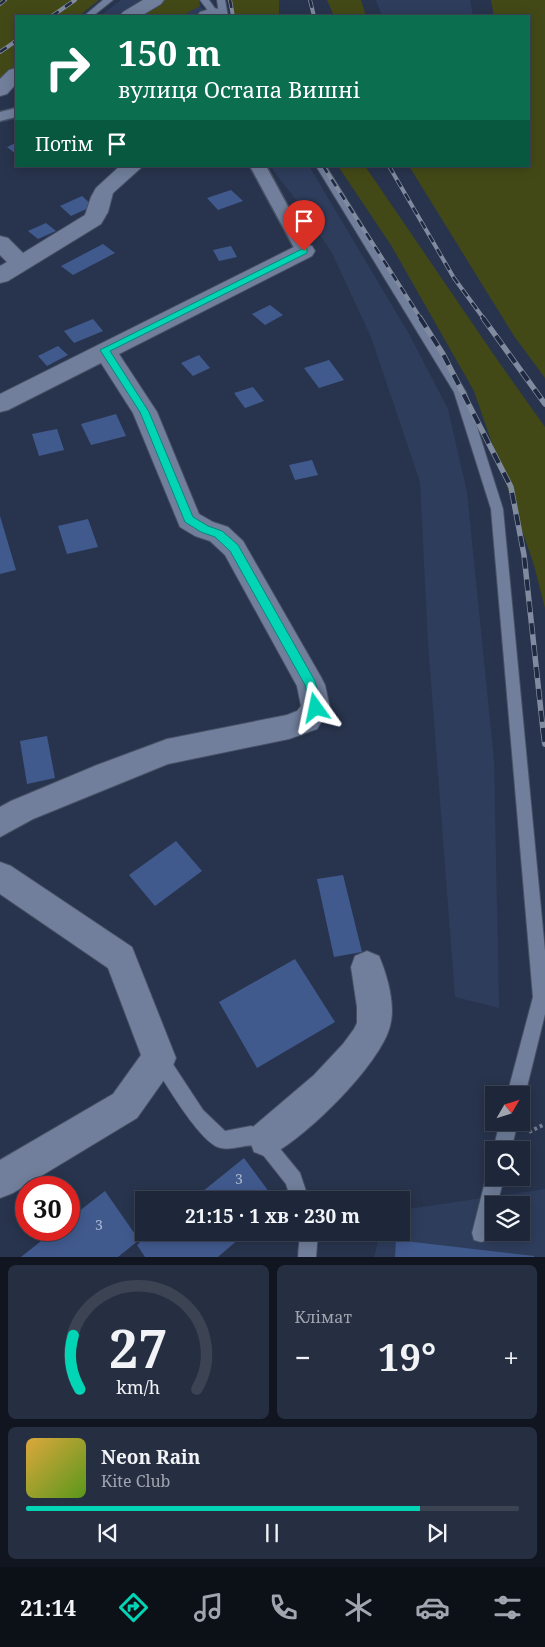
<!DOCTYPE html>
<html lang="uk">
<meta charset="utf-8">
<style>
:root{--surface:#1e273a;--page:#262f42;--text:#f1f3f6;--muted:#a1a5af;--line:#3c4454;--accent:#02d5b6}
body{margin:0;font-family:"Noto Serif",serif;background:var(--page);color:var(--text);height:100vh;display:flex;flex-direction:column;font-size:19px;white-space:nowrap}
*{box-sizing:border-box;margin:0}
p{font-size:16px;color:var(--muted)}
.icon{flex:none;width:28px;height:28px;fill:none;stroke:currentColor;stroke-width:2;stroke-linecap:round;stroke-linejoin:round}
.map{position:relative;height:1257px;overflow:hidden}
.side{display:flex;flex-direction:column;gap:8px;padding:8px;background:#101520;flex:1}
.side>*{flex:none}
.banner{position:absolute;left:15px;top:15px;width:515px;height:152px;border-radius:0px;box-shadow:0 2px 12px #0003,0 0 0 1px var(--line);background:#0b6e4f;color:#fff;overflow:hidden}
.needle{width:32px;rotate:51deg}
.tools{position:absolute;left:485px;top:1086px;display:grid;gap:10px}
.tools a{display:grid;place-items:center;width:45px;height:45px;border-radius:0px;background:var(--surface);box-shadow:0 2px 12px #0003,0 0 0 1px var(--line);font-size:25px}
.speed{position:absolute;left:15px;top:1176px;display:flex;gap:10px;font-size:25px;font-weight:700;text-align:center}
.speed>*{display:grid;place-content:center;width:65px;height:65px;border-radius:50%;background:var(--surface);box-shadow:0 2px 12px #0003,0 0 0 1px var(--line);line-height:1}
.speed .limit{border:8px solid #d22;background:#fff;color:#111}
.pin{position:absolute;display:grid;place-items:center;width:42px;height:42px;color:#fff;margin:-51px -21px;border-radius:50% 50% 50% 0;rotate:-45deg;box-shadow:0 0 5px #0007}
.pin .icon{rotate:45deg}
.me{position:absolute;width:55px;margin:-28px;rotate:348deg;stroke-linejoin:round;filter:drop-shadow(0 0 4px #0008)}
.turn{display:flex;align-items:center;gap:18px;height:105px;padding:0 20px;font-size:22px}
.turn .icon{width:65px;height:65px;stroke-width:2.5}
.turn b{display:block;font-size:35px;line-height:42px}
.then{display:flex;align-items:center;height:48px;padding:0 20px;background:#0003;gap:10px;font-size:19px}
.big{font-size:38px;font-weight:700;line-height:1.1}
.side .card{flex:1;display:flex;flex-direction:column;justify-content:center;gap:8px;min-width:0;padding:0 18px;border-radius:8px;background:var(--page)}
.side .dial{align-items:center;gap:0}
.dial svg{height:130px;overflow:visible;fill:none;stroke:var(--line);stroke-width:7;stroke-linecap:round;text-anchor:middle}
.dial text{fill:var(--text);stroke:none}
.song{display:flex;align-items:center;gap:15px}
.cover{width:60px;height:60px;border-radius:8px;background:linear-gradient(135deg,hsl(40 70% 55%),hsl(90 70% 35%))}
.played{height:5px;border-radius:2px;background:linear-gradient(90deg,var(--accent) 80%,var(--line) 80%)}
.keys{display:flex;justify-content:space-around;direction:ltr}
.heat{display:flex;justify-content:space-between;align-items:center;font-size:28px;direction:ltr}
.side .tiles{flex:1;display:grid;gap:8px;grid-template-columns:1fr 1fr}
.card:last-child{grid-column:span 2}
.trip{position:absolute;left:135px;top:1191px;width:275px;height:50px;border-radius:0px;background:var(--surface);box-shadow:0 2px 12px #0003,0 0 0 1px var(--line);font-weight:700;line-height:50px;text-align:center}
.tab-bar{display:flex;height:80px;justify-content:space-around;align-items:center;background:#0c1017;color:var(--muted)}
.tab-bar .icon{width:35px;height:35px}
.tab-bar .on{color:var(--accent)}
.tab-bar b{font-size:22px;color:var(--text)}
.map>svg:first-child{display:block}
</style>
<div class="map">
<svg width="545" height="1257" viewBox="0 0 545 1257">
<rect width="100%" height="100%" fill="#28344d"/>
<!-- built -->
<g fill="#2e3d5c" fill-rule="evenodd">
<polygon points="121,0 195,0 208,16 100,16"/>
<polygon points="376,0 470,0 473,16 382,16"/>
<polygon points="270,166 309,166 409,334 448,409 467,492 494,760 499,1008 455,997 428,643 420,482 371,337 332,253 299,204"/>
<path d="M545 1189V1257H374L380 1233 401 1232V1210ZM494 1205H521V1232H494Z"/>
</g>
<!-- green -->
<g fill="#434916">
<polygon points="0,0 99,0 79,16 16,16 16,69 0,85"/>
<polygon points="163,0 199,0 200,6 182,16 139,16"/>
<polygon points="227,0 279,0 279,16 236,16"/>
<polygon points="327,0 361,0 366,16 334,16"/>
<polygon points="491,0 545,0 545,378 514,336 409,166 529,166 529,16 494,16"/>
<polygon points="338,166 365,166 496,358 545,427 545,608 534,565 474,391 391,245"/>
</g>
<!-- building -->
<g fill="#415a8e">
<polygon points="16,143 16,154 7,147"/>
<polygon points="231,190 243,201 218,210 207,198"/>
<polygon points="82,196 93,206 71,216 60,206"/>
<polygon points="46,223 56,231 38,239 28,231"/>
<polygon points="103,244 115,253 73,275 61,266"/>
<polygon points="231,246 237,257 219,261 213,250"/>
<polygon points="270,305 283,315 265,325 252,314"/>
<polygon points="93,319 103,331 74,343 64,331"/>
<polygon points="58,346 68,355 47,366 38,356"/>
<polygon points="199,355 210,368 193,376 181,363"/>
<polygon points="329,360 344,380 319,388 304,368"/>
<polygon points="253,387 264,401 245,408 234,393"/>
<polygon points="116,414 126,436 91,445 81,424"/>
<polygon points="57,429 64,450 39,456 32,434"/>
<polygon points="312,460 318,475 295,480 289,465"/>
<polygon points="0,516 16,570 0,574"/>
<polygon points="88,519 98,547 67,554 58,526"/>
<polygon points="47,736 55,778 27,784 20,741"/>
<polygon points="176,841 202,871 155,906 129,875"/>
<polygon points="343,875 362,952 334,957 317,879"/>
<polygon points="295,959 335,1022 257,1068 219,1002"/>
<polygon points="244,1158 275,1200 192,1200"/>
<polygon points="105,1191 139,1240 118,1257 21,1257 55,1230 69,1230 69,1219"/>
<polygon points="152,1232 247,1232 218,1257 145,1257 137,1245"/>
<polygon points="396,1240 534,1256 534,1257 395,1257"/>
</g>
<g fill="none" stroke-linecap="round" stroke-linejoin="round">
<defs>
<g id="service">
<polygon points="103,0 113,0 93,16 84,16"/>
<polygon points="200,0 209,0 219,14 217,0 225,0 228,16 212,16"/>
<polygon points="316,166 326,166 466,392 503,509 545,951 545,1014 525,1095 521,1102 521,1095 507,1095 533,997 491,509 454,392"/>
<path d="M159 1049 165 1052 203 1110 225 1131 251 1126 273 1133 277 1145 300 1173 309 1200H291L286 1184 263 1155 259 1146C246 1143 234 1151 221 1148 201 1145 165 1082 153 1064L150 1058 153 1052Z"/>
<polygon points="500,1122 518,1122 511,1150 494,1150 494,1152 493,1150"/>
<path d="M494 1169V1178H504L497 1205H494C494 1217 492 1228 488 1240L481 1242 474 1240 472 1233 486 1178 489 1172Z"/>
<polygon points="300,1232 318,1232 316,1257 298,1257"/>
</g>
<g id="pedestrian">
<polygon points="16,108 16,117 0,121 0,112"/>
<polygon points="250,166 266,166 312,251 310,255 304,256 298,255"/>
</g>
<g id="minor">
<polygon points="143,0 164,0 161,4 141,16 120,16 123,12"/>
<polygon points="213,8 219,9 222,13 220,16 197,16 200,12"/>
<polygon points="16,68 16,84 7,94 0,96 0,79 9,70"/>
<polygon points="120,166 143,166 113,193 108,212 101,224 8,281 0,283 0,266 7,262 0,255 0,236 8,238 23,253 85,215 91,197 96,188"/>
<polygon points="304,244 312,246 315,251 312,256 119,354 157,412 199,514 213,522 228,527 243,541 321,677 325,685 330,708 317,729 289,739 168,764 33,819 0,837 0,807 11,801 97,765 167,739 287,715 297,711 301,706 297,686 225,555 210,541 195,536 180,527 133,413 101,363 8,410 0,412 0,394 296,246"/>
<polygon points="0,862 11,866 132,947 176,1058 171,1070 137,1118 13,1193 0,1198 0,1160 113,1094 141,1055 108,968 0,894"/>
<path d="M367 951 379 956C387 975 396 1005 390 1026 381 1064 302 1142 267 1157L254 1152 249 1139 254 1126 314 1075 343 1044 354 1029 357 1023V1007L351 967 355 956Z"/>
</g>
</defs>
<!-- service casing -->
<use href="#service" stroke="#465065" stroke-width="2"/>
<!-- pedestrian casing -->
<use href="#pedestrian" stroke="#465065" stroke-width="3"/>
<!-- minor casing -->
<use href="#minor" stroke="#465065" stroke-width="2"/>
<!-- path -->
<polyline stroke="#737d92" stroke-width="4" stroke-dasharray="3 3" stroke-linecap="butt" points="529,1132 545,1124"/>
<!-- service -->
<use href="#service" fill="#717f9c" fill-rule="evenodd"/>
<!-- pedestrian -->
<use href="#pedestrian" fill="#717f9c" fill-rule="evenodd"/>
<!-- minor -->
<use href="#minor" fill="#717f9c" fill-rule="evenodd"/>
<defs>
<g id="rail-far2">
<polyline points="230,0 233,16"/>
<polyline points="310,0 314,16"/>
<polyline points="0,4 5,0"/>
<polyline points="52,16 75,0"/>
<polyline points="0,52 16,41"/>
<polyline points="323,166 421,319"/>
<polyline points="389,166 454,278 484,319"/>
</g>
<g id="rail-far1">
<polyline points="420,318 443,354 511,487 524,555 543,730"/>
<polyline points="483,318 545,404"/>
</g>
<polyline id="rail" points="543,728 545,744"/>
</defs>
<!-- rail-far2 casing -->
<use href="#rail-far2" stroke="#818b9f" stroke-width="4"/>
<!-- rail-far1 casing -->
<use href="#rail-far1" stroke="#818b9f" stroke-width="5.5"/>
<!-- rail casing -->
<use href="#rail" stroke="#818b9f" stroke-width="6"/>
<!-- rail-far2 -->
<use href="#rail-far2" stroke="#1f2a42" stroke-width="2.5" stroke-dasharray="8" stroke-linecap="butt"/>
<!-- rail-far1 -->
<use href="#rail-far1" stroke="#1f2a42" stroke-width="4" stroke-dasharray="11" stroke-linecap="butt"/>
<!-- rail -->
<use href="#rail" stroke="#1f2a42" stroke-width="4.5" stroke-dasharray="14" stroke-linecap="butt"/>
</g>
<!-- route -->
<polygon fill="#02d5b6" stroke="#018a76" points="304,248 307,249 307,253 110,351 149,412 193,517 208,526 222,531 238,545 315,681 322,708 320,712 312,712 305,685 230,551 215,537 201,532 185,522 140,412 100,350"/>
<g text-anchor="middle" stroke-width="5" stroke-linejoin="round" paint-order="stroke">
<!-- near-number labels -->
<g font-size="14" fill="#acb8d1">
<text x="239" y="1184">3</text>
<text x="99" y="1230">3</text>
</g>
</g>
</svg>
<div class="tools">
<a><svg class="needle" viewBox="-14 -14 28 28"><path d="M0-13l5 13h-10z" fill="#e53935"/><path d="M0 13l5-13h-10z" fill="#a1a5af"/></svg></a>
<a><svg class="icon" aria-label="search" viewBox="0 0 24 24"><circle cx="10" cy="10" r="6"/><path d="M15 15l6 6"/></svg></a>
<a><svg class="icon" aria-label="layers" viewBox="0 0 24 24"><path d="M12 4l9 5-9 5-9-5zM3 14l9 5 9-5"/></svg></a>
</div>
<div class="speed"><div class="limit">30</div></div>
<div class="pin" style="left:304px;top:251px;background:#d93025"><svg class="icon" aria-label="arrive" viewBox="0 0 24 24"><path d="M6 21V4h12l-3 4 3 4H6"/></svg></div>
<svg class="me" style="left:316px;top:708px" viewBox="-20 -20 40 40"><path d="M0-17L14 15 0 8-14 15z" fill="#02d5b6" stroke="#fff" stroke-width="4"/></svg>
<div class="trip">21:15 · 1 хв · 230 m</div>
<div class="banner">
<div class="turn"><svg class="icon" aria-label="right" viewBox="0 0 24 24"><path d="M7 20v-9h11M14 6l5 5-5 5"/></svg><div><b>150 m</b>вулиця Остапа Вишні</div></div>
<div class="then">Потім<svg class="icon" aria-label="arrive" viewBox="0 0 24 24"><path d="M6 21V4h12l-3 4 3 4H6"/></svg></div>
</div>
</div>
<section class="side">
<div class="tiles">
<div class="card dial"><svg viewBox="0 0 100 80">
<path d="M14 69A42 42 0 1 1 86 69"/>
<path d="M14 69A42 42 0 0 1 10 36" stroke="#02d5b6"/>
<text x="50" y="56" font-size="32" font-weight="700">27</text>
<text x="50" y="72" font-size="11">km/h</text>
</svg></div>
<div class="card"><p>Клімат</p>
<div class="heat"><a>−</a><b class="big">19°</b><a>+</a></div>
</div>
<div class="card">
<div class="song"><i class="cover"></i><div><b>Neon Rain</b><p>Kite Club</p></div></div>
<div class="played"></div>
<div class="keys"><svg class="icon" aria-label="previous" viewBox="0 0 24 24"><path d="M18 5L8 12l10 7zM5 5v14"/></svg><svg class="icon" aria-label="pause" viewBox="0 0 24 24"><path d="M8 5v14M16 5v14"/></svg><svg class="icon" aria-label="next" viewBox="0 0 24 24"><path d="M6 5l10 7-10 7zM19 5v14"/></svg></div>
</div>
</div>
</section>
<nav class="tab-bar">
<b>21:14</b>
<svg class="icon on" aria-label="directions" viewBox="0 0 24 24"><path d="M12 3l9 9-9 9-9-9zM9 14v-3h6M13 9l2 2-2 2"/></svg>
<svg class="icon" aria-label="music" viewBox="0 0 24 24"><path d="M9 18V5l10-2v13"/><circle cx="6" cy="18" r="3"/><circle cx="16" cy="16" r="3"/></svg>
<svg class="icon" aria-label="phone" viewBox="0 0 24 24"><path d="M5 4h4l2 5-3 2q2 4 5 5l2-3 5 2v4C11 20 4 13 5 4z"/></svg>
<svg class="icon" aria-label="climate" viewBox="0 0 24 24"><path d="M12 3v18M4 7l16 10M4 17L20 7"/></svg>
<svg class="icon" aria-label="car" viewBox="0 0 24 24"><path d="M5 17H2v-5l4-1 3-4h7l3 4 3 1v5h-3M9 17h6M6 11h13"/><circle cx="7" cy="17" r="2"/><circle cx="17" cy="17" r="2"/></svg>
<svg class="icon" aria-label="filters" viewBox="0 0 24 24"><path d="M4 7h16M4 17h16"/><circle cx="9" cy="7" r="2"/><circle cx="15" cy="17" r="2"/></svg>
</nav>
